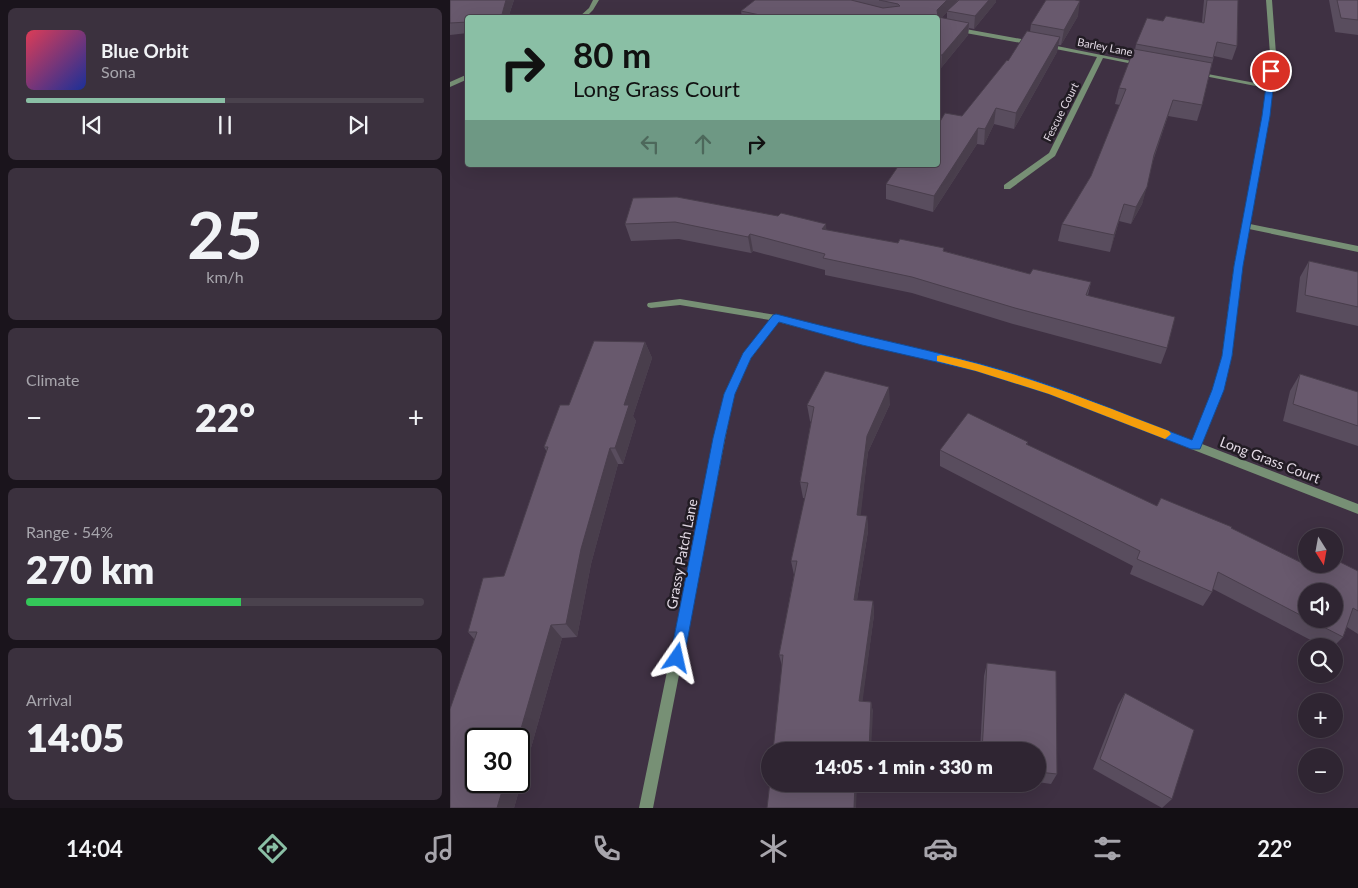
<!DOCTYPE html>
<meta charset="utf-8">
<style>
:root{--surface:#2f2532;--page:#3b313e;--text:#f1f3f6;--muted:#a7a5ac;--line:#4a424d;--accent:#8abfa5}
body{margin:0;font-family:Lato,sans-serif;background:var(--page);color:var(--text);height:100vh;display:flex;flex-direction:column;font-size:19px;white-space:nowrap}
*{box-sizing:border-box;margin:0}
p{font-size:16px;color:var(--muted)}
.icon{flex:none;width:28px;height:28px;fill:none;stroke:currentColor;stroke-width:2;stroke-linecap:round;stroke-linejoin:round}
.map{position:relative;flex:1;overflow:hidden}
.side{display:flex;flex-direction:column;gap:8px;padding:8px;background:#1a141c;width:450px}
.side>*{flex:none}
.top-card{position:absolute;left:15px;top:15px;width:475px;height:152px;border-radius:5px;box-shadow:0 5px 20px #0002,0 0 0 1px var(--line);background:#8abfa5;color:#111;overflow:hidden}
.needle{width:32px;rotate:169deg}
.fabs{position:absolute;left:848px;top:528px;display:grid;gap:10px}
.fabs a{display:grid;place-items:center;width:45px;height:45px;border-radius:50%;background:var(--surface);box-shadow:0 5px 20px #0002,0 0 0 1px var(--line);font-size:25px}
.speed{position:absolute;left:15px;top:728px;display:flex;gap:10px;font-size:25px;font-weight:700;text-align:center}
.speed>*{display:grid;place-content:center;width:65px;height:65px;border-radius:50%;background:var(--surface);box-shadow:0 5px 20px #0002,0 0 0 1px var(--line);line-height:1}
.speed .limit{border:2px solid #111;border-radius:8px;background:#fff;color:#111}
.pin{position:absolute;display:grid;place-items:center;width:42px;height:42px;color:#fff;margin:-21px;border:2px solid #fff;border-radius:50%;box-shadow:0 1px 5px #0007}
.me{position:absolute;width:55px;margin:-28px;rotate:11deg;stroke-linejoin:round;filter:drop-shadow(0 0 4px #0008)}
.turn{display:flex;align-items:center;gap:18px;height:105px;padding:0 25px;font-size:22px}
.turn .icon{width:65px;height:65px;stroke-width:2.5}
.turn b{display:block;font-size:35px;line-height:42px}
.lanes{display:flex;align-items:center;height:48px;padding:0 25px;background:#0003;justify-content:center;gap:25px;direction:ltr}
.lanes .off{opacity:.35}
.big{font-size:38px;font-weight:800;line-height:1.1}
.side .tile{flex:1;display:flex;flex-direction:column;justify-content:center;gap:8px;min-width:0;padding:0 18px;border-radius:8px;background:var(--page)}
.side .dial{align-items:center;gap:0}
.dial b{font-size:65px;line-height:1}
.song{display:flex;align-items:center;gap:15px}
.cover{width:60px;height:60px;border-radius:8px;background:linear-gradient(135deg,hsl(350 70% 55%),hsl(230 70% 35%))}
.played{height:5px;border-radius:2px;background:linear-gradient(90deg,var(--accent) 50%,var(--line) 50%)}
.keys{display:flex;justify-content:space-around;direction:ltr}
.heat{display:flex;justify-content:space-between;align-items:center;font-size:28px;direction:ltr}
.charge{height:8px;border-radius:4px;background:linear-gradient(90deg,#34c759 54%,var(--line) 0)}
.trip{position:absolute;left:311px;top:742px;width:285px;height:50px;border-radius:25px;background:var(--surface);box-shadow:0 5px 20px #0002,0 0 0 1px var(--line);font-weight:800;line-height:50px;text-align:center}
.dock{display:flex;height:80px;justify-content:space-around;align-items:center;background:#130f14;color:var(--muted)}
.dock .icon{width:35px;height:35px}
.dock .on{color:var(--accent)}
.dock b{font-size:22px;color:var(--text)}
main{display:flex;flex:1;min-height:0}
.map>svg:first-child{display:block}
</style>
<main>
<section class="side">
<div class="tile">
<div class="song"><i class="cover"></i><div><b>Blue Orbit</b><p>Sona</p></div></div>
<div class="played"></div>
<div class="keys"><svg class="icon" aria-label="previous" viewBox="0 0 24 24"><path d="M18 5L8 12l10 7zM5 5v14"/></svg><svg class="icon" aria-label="pause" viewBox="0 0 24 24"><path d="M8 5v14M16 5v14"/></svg><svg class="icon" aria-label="next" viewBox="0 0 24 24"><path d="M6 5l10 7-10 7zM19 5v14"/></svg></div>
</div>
<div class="tile dial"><b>25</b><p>km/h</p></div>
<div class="tile"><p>Climate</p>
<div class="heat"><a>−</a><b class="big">22°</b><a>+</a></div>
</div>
<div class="tile"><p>Range · 54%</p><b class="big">270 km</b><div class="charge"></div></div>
<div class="tile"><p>Arrival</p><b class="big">14:05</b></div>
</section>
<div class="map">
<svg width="908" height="808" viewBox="0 0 908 808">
<rect width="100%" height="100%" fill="#3f3143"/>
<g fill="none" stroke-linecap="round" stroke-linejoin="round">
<!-- minor -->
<g fill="#779075" fill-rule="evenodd">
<polygon points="143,0 149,0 143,10 135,18 128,18 139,8"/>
<polygon points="816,0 822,0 826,54 819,116 800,224 908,246 908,252 799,229 792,266 782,356 773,390 752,444 908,504 908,514 600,394 526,370 412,344 328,322 301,358 284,394 203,808 189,808 274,394 294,354 320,320 230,305 201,308 198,307 197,305 198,303 230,299 326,315 412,338 527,363 606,388 743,441 763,390 772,356 784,266 813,116 816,88 744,74 747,72 816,85 820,54"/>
<polygon points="488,24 582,41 585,43 582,45 488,28"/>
<polygon points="597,44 696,64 693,66 653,58 605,156 560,189 554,189 554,185 599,153 647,57 595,47 594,46"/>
<polygon points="18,74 18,79 0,87 0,82"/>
</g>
</g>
<!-- wall -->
<g fill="#594d5e" fill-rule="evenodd">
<polygon points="0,0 64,0 58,18 18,18 18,33 0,35"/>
<path d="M305 0H546V2L524 29 519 28 518 35 491 68H488V18H292L291 11ZM497 12V19L491 18Z"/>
<polygon points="754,0 788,0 787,46 782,60 764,56 752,105 747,121 718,116 702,164 692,204 681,224 669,221 660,252 608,241 612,224 641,176 670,105 665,104 669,88 685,50 686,44 713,21 752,22"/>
<polygon points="879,0 908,0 908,35 885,32"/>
<polygon points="628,16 611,45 608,45 607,52 564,129 544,124 534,145 527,144 483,212 436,199 436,184 512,116 558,61 580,32 581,24"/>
<polygon points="328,216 376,224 376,230 448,243 494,248 494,251 580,274 641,282 638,295 717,348 711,364 563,324 462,293 375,275 375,270 303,251 301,253 229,239 181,241 175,224"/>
<polygon points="859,261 908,272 908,326 846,312 850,277"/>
<polygon points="195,342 202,358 183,416 186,421 173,464 168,464 141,564 127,637 112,638 64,808 0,808 24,639 18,632 54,576 97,452 94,447 119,405"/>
<polygon points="850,374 908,392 908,446 833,421 840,391"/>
<polygon points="440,404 418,452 410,516 417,516 418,531 407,600 423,601 424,615 412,701 421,702 423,713 332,666 329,655 344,575 341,561 355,498 353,498 350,482 361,422 360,421 357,405"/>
<path d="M578 442 577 445 707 506 711 498 781 528 854 564 856 562V564H884L908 571V634L897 627 893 637 884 646H872L763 589 762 592 753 606 680 574 683 566 490 466V450ZM856 591 884 619H856Z"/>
<polygon points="537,663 607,774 601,784 588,782 588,751 530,751 534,676"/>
<polygon points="675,693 722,799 712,808 643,769 668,705"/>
</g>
<!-- shaded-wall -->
<g fill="#493e4c">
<polygon points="56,0 64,0 58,18 51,18"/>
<polygon points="497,0 508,0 488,22 487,10"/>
<polygon points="539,0 546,0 546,2 524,29 525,16"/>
<polygon points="630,1 628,16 611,45 614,30"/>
<polygon points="519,23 518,35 491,68 492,55"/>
<polygon points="610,37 607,52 564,129 566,113"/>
<polygon points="723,100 718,116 699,171 704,155"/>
<polygon points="546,108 544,124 534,145 535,129"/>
<polygon points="528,128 527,144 483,212 484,196"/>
<polygon points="697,187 692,204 681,224 686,207"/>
<polygon points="674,204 669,221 660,252 664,235"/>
<polygon points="376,224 377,241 372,229"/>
<polygon points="300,234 303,251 301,253 298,237"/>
<polygon points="195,342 202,358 183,416 186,421 173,464 165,448 174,405"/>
<polygon points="439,387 440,404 418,452 409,530 407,515 417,436"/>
<polygon points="160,448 168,464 141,564 127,637 116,624 131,549"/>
<polygon points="417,516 418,531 405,613 404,600"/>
<polygon points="423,601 424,615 411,713 409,701"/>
<polygon points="101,625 112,638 64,808 47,808 55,781 69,781 69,739 68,739"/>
<polygon points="421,702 423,713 421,751 419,751"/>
<polygon points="405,784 407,784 406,808 404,808"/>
</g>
<!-- building -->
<g fill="#68596d" stroke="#493e4c">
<polygon points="0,0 56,0 51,18 18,18 18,22 0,23"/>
<polygon points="305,0 401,0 433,8 450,6 448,4 429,0 497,0 487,10 488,17 519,23 492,55 488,55 488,18 324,18 291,11"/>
<polygon points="509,0 539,0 525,16 497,11"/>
<polygon points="596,0 625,0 630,1 614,30 581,24"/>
<polygon points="757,0 788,0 787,46 767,42 763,58 686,44 697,18 713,21 716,16 754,23"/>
<polygon points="887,0 908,0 908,20 891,18"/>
<polygon points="577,31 610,37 566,113 546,108 535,129 528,128 484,196 436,184 449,165 488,165 488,125 495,113 512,116 557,60 558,61"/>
<polygon points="684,49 762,63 752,105 723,100 704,155 697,187 686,207 674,204 664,235 612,224 641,176 676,89 669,88"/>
<polygon points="227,197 328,216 331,213 376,224 372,229 448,243 450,239 494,248 493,251 580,274 583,269 641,282 636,295 725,317 717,348 565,308 462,277 373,258 375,254 300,234 298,237 225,222 175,224 183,198"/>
<polygon points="859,261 908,272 908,307 855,295"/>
<polygon points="144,341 195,342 174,405 179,405 165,448 160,448 131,549 116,624 101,625 68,739 26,739 26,781 55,781 47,808 0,808 0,709 27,632 18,632 33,578 54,576 98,447 94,447 110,405 119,405"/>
<polygon points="375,371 439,387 417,436 407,515 417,516 404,600 423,601 409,701 421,702 419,751 323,751 333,655 329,655 347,561 341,561 358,483 350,482 364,407 357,405"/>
<polygon points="850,374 908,392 908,426 843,404"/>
<polygon points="518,413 578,442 576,444 707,506 711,498 782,527 781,528 860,567 861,564 884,564 884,559 908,571 908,611 903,608 893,637 858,619 884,619 884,591 856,591 856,618 768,572 762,592 687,559 690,551 490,450"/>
<polygon points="537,663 606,671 607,774 588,772 588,751 532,751"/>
<polygon points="675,693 744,730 722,799 650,759"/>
<polygon points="320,782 320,784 405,784 404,808 317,808"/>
</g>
<!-- route -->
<path fill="#1a73e8" stroke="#114b97" d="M821 69 825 71 820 116 793 266 782 356 774 390 750 449H741L599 394 526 371 412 345 329 322 301 358 285 394 275 438 234 658 232 663 227 665 222 663 220 658 263 438 274 394 293 353 323 315 326 314C393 332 460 345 527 363 600 382 671 413 742 440L762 390 772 356 784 266 812 116 818 71Z"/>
<!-- slow -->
<path fill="#f59e0b" d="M491 355C569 372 644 402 719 431L721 434 715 439 599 394 526 371 487 361V356Z"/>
<g text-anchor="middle" stroke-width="5" stroke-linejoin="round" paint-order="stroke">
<!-- far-street labels -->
<g font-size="11" fill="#e2d9e4" stroke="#221c24">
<text transform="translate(655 47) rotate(11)" y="4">Barley Lane</text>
<text transform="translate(611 112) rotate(-63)" y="4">Fescue Court</text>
</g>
<!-- street labels -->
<g font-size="14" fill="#e2d9e4" stroke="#221c24">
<text transform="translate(820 460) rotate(21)" y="5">Long Grass Court</text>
<text transform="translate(232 554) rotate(-79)" y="5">Grassy Patch Lane</text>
</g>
</g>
</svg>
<div class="fabs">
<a><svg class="needle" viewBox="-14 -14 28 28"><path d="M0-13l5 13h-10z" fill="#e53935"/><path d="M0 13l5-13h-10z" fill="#a7a5ac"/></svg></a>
<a><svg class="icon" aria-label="sound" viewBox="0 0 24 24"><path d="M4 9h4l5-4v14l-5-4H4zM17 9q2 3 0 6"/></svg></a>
<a><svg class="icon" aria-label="search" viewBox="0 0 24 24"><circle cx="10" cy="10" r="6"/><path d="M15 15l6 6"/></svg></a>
<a>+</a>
<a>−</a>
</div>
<div class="speed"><div class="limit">30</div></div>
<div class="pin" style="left:821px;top:71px;background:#d93025"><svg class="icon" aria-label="arrive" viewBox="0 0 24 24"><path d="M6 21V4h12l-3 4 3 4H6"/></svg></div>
<svg class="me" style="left:227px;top:658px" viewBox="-20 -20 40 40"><path d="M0-17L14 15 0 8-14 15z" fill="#1a73e8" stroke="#fff" stroke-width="4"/></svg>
<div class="trip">14:05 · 1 min · 330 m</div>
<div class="top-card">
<div class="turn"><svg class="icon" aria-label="right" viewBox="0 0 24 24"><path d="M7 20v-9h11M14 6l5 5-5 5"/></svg><div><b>80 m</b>Long Grass Court</div></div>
<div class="lanes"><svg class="icon off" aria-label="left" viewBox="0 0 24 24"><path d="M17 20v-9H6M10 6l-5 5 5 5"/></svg><svg class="icon off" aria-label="ahead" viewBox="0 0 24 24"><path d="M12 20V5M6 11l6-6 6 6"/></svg><svg class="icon" aria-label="right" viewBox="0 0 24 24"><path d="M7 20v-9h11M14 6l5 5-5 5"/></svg></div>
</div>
</div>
</main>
<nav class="dock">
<b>14:04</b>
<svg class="icon on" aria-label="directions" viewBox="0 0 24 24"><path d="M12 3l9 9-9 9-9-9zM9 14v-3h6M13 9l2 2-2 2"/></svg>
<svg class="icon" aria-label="music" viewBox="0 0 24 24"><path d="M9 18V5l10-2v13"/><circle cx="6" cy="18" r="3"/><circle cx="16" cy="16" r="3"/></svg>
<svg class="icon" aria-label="phone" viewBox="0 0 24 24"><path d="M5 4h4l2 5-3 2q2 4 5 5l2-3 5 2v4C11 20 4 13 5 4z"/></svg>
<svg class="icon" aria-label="climate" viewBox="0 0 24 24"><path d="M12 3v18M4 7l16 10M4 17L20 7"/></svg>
<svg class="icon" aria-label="car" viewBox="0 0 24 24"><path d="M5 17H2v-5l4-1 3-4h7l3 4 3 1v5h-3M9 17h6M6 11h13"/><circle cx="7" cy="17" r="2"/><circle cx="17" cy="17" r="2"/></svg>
<svg class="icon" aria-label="filters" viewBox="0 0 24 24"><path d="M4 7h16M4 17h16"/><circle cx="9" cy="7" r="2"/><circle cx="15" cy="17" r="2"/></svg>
<b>22°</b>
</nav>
